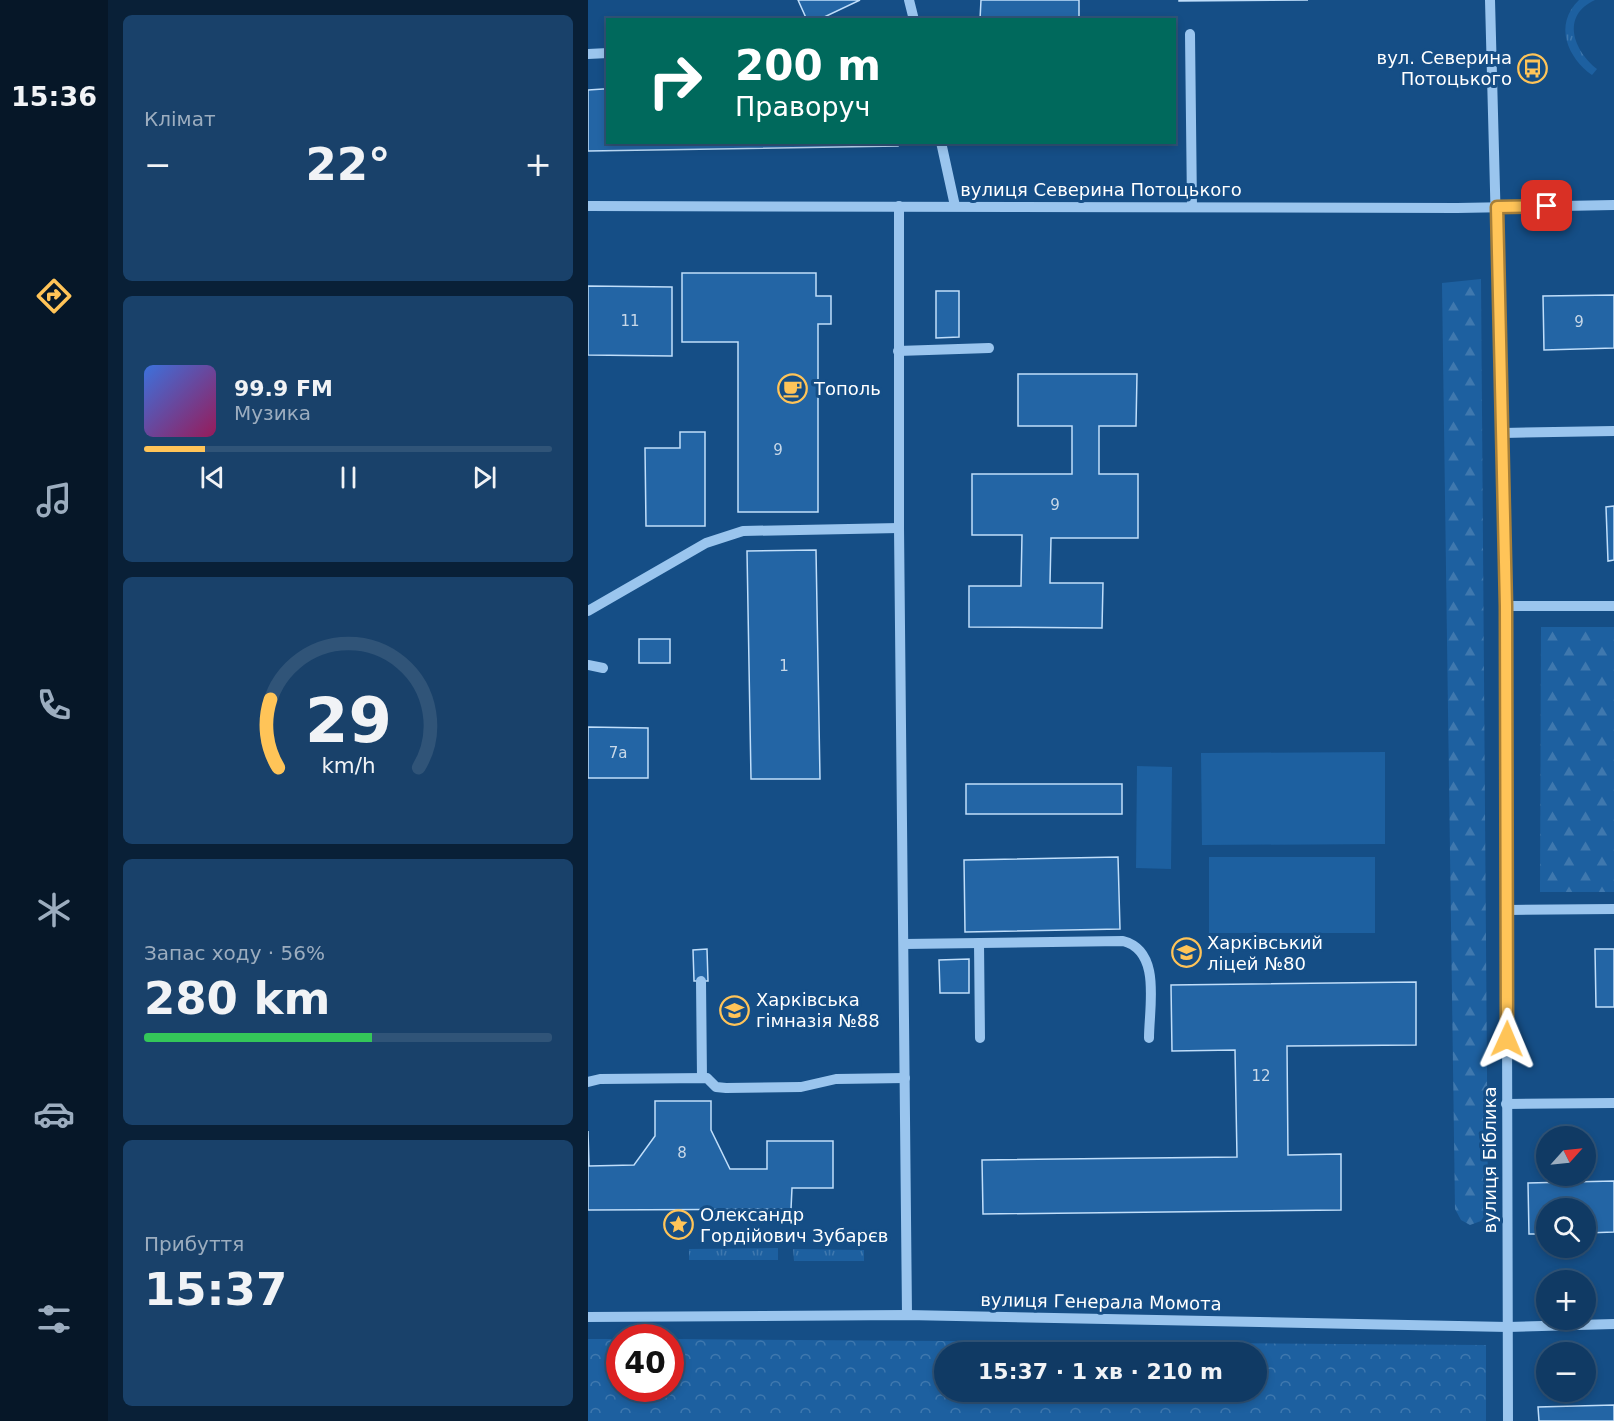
<!DOCTYPE html>
<html lang="uk">
<meta charset="utf-8">
<style>
:root{--surface:#103a64;--page:#19416a;--text:#f1f3f6;--muted:#9cadbf;--line:#305478;--accent:#ffc458}
body{margin:0;font-family:"DejaVu Sans",sans-serif;background:var(--page);color:var(--text);height:100vh;display:flex;flex-direction:column;font-size:22px;white-space:nowrap}
*{box-sizing:border-box;margin:0}
p{font-size:20px;color:var(--muted)}
.icon{flex:none;width:33px;height:33px;fill:none;stroke:currentColor;stroke-width:2;stroke-linecap:round;stroke-linejoin:round}
.map{position:relative;flex:1;overflow:hidden}
.panel{display:flex;flex-direction:column;gap:15px;padding:15px;background:#092037;width:480px}
.panel>*{flex:none}
.hud{position:absolute;left:18px;top:18px;width:570px;height:126px;border-radius:0px;box-shadow:0 3px 9px #0003,0 0 0 2px var(--line);background:#00695c;color:#fff;overflow:hidden}
.needle{width:39px;rotate:63deg}
.tools{position:absolute;left:948px;top:1126px;display:grid;gap:12px}
.tools a{display:grid;place-items:center;width:60px;height:60px;border-radius:50%;background:var(--surface);box-shadow:0 3px 9px #0003,0 0 0 2px var(--line);font-size:30px}
.speed{position:absolute;left:18px;top:1324px;display:flex;gap:12px;font-size:30px;font-weight:700;text-align:center}
.speed>*{display:grid;place-content:center;width:78px;height:78px;border-radius:50%;background:var(--surface);box-shadow:0 3px 9px #0003,0 0 0 2px var(--line);line-height:1}
.speed .limit{border:9px solid #d22;background:#fff;color:#111}
.pin{position:absolute;display:grid;place-items:center;width:51px;height:51px;color:#fff;margin:-26px;border-radius:12px;box-shadow:0 3px 9px #0006}
.me{position:absolute;width:66px;margin:-33px;rotate:1deg;stroke-linejoin:round;filter:drop-shadow(0 0 4px #0008)}
.turn{display:flex;align-items:center;gap:21px;height:126px;padding:0 30px;font-size:27px}
.turn .icon{width:78px;height:78px;stroke-width:2.5}
.turn b{display:block;font-size:42px;line-height:51px}
.big{font-size:45px;font-weight:600;line-height:1.1}
.panel .widget{flex:1;display:flex;flex-direction:column;justify-content:center;gap:9px;min-width:0;padding:0 21px;border-radius:9px;background:var(--page)}
.panel .dial{align-items:center;gap:0}
.dial svg{height:156px;overflow:visible;fill:none;stroke:var(--line);stroke-width:7;stroke-linecap:round;text-anchor:middle}
.dial text{fill:var(--text);stroke:none}
.song{display:flex;align-items:center;gap:18px}
.cover{width:72px;height:72px;border-radius:9px;background:linear-gradient(135deg,hsl(220 70% 55%),hsl(330 70% 35%))}
.played{height:6px;border-radius:3px;background:linear-gradient(90deg,var(--accent) 15%,var(--line) 15%)}
.keys{display:flex;justify-content:space-around;direction:ltr}
.heat{display:flex;justify-content:space-between;align-items:center;font-size:33px;direction:ltr}
.charge{height:9px;border-radius:4px;background:linear-gradient(90deg,#34c759 56%,var(--line) 0)}
.trip{position:absolute;left:346px;top:1342px;width:333px;height:60px;border-radius:30px;background:var(--surface);box-shadow:0 3px 9px #0003,0 0 0 2px var(--line);font-weight:600;line-height:60px;text-align:center}
main{display:flex;flex:1;min-height:0}
.tabs{display:flex;flex-direction:column;width:108px;justify-content:space-around;align-items:center;background:#061728;color:var(--muted)}
.tabs .icon{width:42px;height:42px}
.tabs .on{color:var(--accent)}
.tabs b{font-size:27px;color:var(--text)}
.map>svg:first-child{display:block}
</style>
<main>
<nav class="tabs">
<b>15:36</b>
<svg class="icon on" aria-label="directions" viewBox="0 0 24 24"><path d="M12 3l9 9-9 9-9-9zM9 14v-3h6M13 9l2 2-2 2"/></svg>
<svg class="icon" aria-label="music" viewBox="0 0 24 24"><path d="M9 18V5l10-2v13"/><circle cx="6" cy="18" r="3"/><circle cx="16" cy="16" r="3"/></svg>
<svg class="icon" aria-label="phone" viewBox="0 0 24 24"><path d="M5 4h4l2 5-3 2q2 4 5 5l2-3 5 2v4C11 20 4 13 5 4z"/></svg>
<svg class="icon" aria-label="climate" viewBox="0 0 24 24"><path d="M12 3v18M4 7l16 10M4 17L20 7"/></svg>
<svg class="icon" aria-label="car" viewBox="0 0 24 24"><path d="M5 17H2v-5l4-1 3-4h7l3 4 3 1v5h-3M9 17h6M6 11h13"/><circle cx="7" cy="17" r="2"/><circle cx="17" cy="17" r="2"/></svg>
<svg class="icon" aria-label="filters" viewBox="0 0 24 24"><path d="M4 7h16M4 17h16"/><circle cx="9" cy="7" r="2"/><circle cx="15" cy="17" r="2"/></svg>
</nav>
<section class="panel">
<div class="widget"><p>Клімат</p>
<div class="heat"><a>−</a><b class="big">22°</b><a>+</a></div>
</div>
<div class="widget">
<div class="song"><i class="cover"></i><div><b>99.9 FM</b><p>Музика</p></div></div>
<div class="played"></div>
<div class="keys"><svg class="icon" aria-label="previous" viewBox="0 0 24 24"><path d="M18 5L8 12l10 7zM5 5v14"/></svg><svg class="icon" aria-label="pause" viewBox="0 0 24 24"><path d="M8 5v14M16 5v14"/></svg><svg class="icon" aria-label="next" viewBox="0 0 24 24"><path d="M6 5l10 7-10 7zM19 5v14"/></svg></div>
</div>
<div class="widget dial"><svg viewBox="0 0 100 80">
<path d="M14 69A42 42 0 1 1 86 69"/>
<path d="M14 69A42 42 0 0 1 10 34" stroke="#ffc458"/>
<text x="50" y="56" font-size="32" font-weight="700">29</text>
<text x="50" y="72" font-size="11">km/h</text>
</svg></div>
<div class="widget"><p>Запас ходу · 56%</p><b class="big">280 km</b><div class="charge"></div></div>
<div class="widget"><p>Прибуття</p><b class="big">15:37</b></div>
</section>
<div class="map">
<svg width="1026" height="1421" viewBox="0 0 1026 1421">
<defs>
<pattern id="grass-tufts" width="24" height="20" patternUnits="userSpaceOnUse" patternTransform="scale(1.5)"><rect width="24" height="20" fill="#1d60a0"/><path d="M3 7l-1-3M5 7V3M7 7l1-3M15 17l-1-3M17 17v-4M19 17l1-3" fill="none" stroke="#3f78ae"/></pattern>
<pattern id="forest-firs" width="22" height="20" patternUnits="userSpaceOnUse" patternTransform="scale(1.5)"><rect width="22" height="20" fill="#1d60a0"/><path d="M5 1l3.5 6h-7zM16 11l3.5 6h-7z" fill="#3f78ae"/></pattern>
<pattern id="park-crowns" width="20" height="18" patternUnits="userSpaceOnUse" patternTransform="scale(1.5)"><rect width="20" height="18" fill="#1d60a0"/><path d="M2 6a3 3 0 1 1 6 0M12 15a3 3 0 1 1 6 0" fill="none" stroke="#3f78ae"/></pattern>
</defs>
<rect width="100%" height="100%" fill="#154e86"/>
<!-- grass -->
<g fill="url(#grass-tufts)">
<path d="M991 0H1007C972 16 986 51 1009 69L1004 75C980 58 965 25 991 0Z"/>
<polygon points="190,1248 190,1260 101,1260 101,1249"/>
<polygon points="205,1249 276,1250 276,1261 206,1261"/>
</g>
<!-- forest -->
<g fill="url(#forest-firs)">
<polygon points="893,279 900,1209 893,1221 882,1225 873,1220 867,1209 854,283"/>
<polygon points="953,627 1026,627 1026,892 952,892"/>
</g>
<!-- park -->
<path fill="url(#park-crowns)" fill-rule="evenodd" d="M0 1339H31L32 1389H82L83 1339 898 1345V1421H0ZM357 1353H669V1392H357Z"/>
<!-- garden -->
<g fill="#1d60a0">
<polygon points="797,752 797,844 614,845 613,753"/>
<polygon points="549,766 584,767 583,869 548,868"/>
<rect x="621" y="857" width="166" height="76"/>
</g>
<!-- building -->
<g fill="#2365a5" stroke="#c0defa" stroke-width="1.5">
<polygon points="210,0 272,0 230,20 219,20"/>
<polygon points="393,0 491,0 491,20 392,20"/>
<polygon points="591,0 720,0 591,1"/>
<polygon points="15,89 20,89 20,142 310,142 310,146 0,151 0,90"/>
<polygon points="94,273 228,273 228,296 243,296 243,324 230,324 230,512 150,512 150,342 94,342"/>
<polygon points="0,286 84,287 84,356 0,355"/>
<polygon points="348,291 371,291 371,337 348,338"/>
<polygon points="1026,295 1026,348 956,350 955,296"/>
<polygon points="430,374 549,374 548,426 511,426 511,474 550,474 550,538 463,538 462,583 515,583 514,628 381,627 381,586 433,586 434,535 384,535 384,474 484,474 484,426 430,426"/>
<polygon points="92,432 117,432 117,526 58,526 57,448 92,448"/>
<polygon points="1026,506 1026,560 1020,561 1018,507"/>
<polygon points="228,550 232,779 163,779 159,551"/>
<rect x="51" y="639" width="31" height="24"/>
<polygon points="0,727 60,728 60,778 0,778"/>
<rect x="378" y="784" width="156" height="30"/>
<polygon points="530,857 532,929 377,932 376,860"/>
<polygon points="119,949 120,981 106,981 105,950"/>
<polygon points="1007,949 1026,949 1026,1007 1008,1007"/>
<polygon points="381,959 381,993 352,993 351,960"/>
<polygon points="828,982 828,1045 699,1046 700,1155 753,1154 753,1210 395,1214 394,1160 649,1157 647,1050 584,1051 583,985"/>
<polygon points="67,1101 123,1101 123,1130 142,1169 179,1169 179,1141 245,1141 245,1188 204,1188 203,1209 0,1210 0,1131 1,1166 46,1165 67,1136"/>
<polygon points="1026,1181 1026,1232 998,1233 998,1209 958,1209 958,1234 941,1234 940,1183"/>
<polygon points="1026,1405 1026,1421 951,1421 950,1407"/>
</g>
<g fill="none" stroke-linecap="round" stroke-linejoin="round">
<!-- minor -->
<g stroke="#9ac5ee" stroke-width="10">
<polyline points="321,0 326,20"/>
<polyline points="902,0 918,606 920,1421"/>
<polyline points="602,34 604,207"/>
<polyline points="0,54 20,53"/>
<polyline points="353,142 367,206"/>
<polyline points="0,206 869,208 1026,205"/>
<polyline points="311,206 311,528 319,1315"/>
<polyline points="310,351 401,348"/>
<polyline points="915,433 1026,431"/>
<polyline points="918,606 1026,606"/>
<polyline points="0,611 118,543 155,531 311,528"/>
<polyline points="0,665 15,668"/>
<polyline points="921,910 1026,909"/>
<polyline points="391,943 392,1038"/>
<path d="M316 944 535 941C574 951 561 1007 561 1038"/>
<polyline points="113,981 114,1078"/>
<polyline points="0,1082 12,1079 119,1078 128,1087 138,1088 213,1087 248,1079 317,1078"/>
<polyline points="918,1104 1026,1103"/>
<polyline points="0,1317 319,1315 920,1327 1026,1324"/>
</g>
</g>
<g fill="none" stroke-linecap="round" stroke-linejoin="round">
<defs>
<polyline id="route" points="919,1039 918,606 909,207 959,206"/>
</defs>
<!-- route casing -->
<use href="#route" stroke="#a67f39" stroke-width="15"/>
<!-- route -->
<use href="#route" stroke="#ffc458" stroke-width="10"/>
</g>
<!-- icons -->
<defs>
<symbol id="bus-ring" viewBox="-11 -11 22 22"><circle r="9.5" fill="#154e86" stroke="#ffc458" stroke-width="1.5"/><path d="M-5-6H5V4H4V6H2V4H-2V6H-4V4H-5ZM-3.5-4V0h7V-4ZM-3.5 1.2v1.5H-2V1.2ZM2 1.2v1.5H3.5V1.2Z" fill="#ffc458"/></symbol>
<symbol id="cafe-ring" viewBox="-11 -11 22 22"><circle r="9.5" fill="#154e86" stroke="#ffc458" stroke-width="1.5"/><path d="M-5.5-4.5H6V0H3Q3 3.5 0 3.5H-2.5Q-5.5 3.5-5.5 0ZM3-3.2v2h1.7v-2ZM-6 4.5H4V6H-6Z" fill="#ffc458"/></symbol>
<symbol id="school-ring" viewBox="-11 -11 22 22"><circle r="9.5" fill="#154e86" stroke="#ffc458" stroke-width="1.5"/><path d="M0-5L7-2L0 1L-7-2ZM-4 1L0 2.5L4 1V4Q0 6-4 4Z" fill="#ffc458"/></symbol>
<symbol id="sight-ring" viewBox="-11 -11 22 22"><circle r="9.5" fill="#154e86" stroke="#ffc458" stroke-width="1.5"/><path d="M0-6L1.8-2.2L6-1.7L2.9 1.2L3.7 5.4L0 3.3L-3.7 5.4L-2.9 1.2L-6-1.7L-1.8-2.2Z" fill="#ffc458"/></symbol>
</defs>
<g fill-rule="evenodd">
<use href="#bus-ring" x="928" y="52" width="33" height="33"/>
<use href="#cafe-ring" x="188" y="372" width="33" height="33"/>
<use href="#school-ring" x="582" y="936" width="33" height="33"/>
<use href="#school-ring" x="130" y="994" width="33" height="33"/>
<use href="#sight-ring" x="74" y="1208" width="33" height="33"/>
</g>
<g text-anchor="middle" stroke-width="6" stroke-linejoin="round" paint-order="stroke">
<!-- number labels -->
<g font-size="15" fill="#c8d8e8">
<text x="42" y="326">11</text>
<text x="991" y="327">9</text>
<text x="190" y="455">9</text>
<text x="467" y="510">9</text>
<text x="196" y="671">1</text>
<text x="30" y="758">7а</text>
<text x="673" y="1081">12</text>
<text x="94" y="1158">8</text>
</g>
<!-- poi labels -->
<g font-size="18" fill="#fff" stroke="#154e86" text-anchor="start">
<text x="924" y="64" text-anchor="end">вул. Северина<tspan x="924" dy="21">Потоцького</tspan></text>
<text x="226" y="395">Тополь</text>
<text x="619" y="949">Харківський<tspan x="619" dy="21">ліцей №80</tspan></text>
<text x="168" y="1006">Харківська<tspan x="168" dy="21">гімназія №88</tspan></text>
<text x="112" y="1221">Олександр<tspan x="112" dy="21">Гордійович Зубарєв</tspan></text>
</g>
<!-- street labels -->
<g font-size="18" fill="#fff" stroke="#154e86">
<text x="513" y="196">вулиця Северина Потоцького</text>
<text transform="translate(902 1160) rotate(-90)" y="6">вулиця Біблика</text>
<text transform="translate(513 1302) rotate(1)" y="6">вулиця Генерала Момота</text>
</g>
</g>
</svg>
<div class="tools">
<a><svg class="needle" viewBox="-14 -14 28 28"><path d="M0-13l5 13h-10z" fill="#e53935"/><path d="M0 13l5-13h-10z" fill="#9cadbf"/></svg></a>
<a><svg class="icon" aria-label="search" viewBox="0 0 24 24"><circle cx="10" cy="10" r="6"/><path d="M15 15l6 6"/></svg></a>
<a>+</a>
<a>−</a>
</div>
<div class="speed"><div class="limit">40</div></div>
<div class="pin" style="left:959px;top:206px;background:#d93025"><svg class="icon" aria-label="arrive" viewBox="0 0 24 24"><path d="M6 21V4h12l-3 4 3 4H6"/></svg></div>
<svg class="me" style="left:919px;top:1039px" viewBox="-20 -20 40 40"><path d="M0-17L14 15 0 8-14 15z" fill="#ffc458" stroke="#fff" stroke-width="4"/></svg>
<div class="trip">15:37 · 1 хв · 210 m</div>
<div class="hud">
<div class="turn"><svg class="icon" aria-label="right" viewBox="0 0 24 24"><path d="M7 20v-9h11M14 6l5 5-5 5"/></svg><div><b>200 m</b>Праворуч</div></div>
</div>
</div>
</main>
